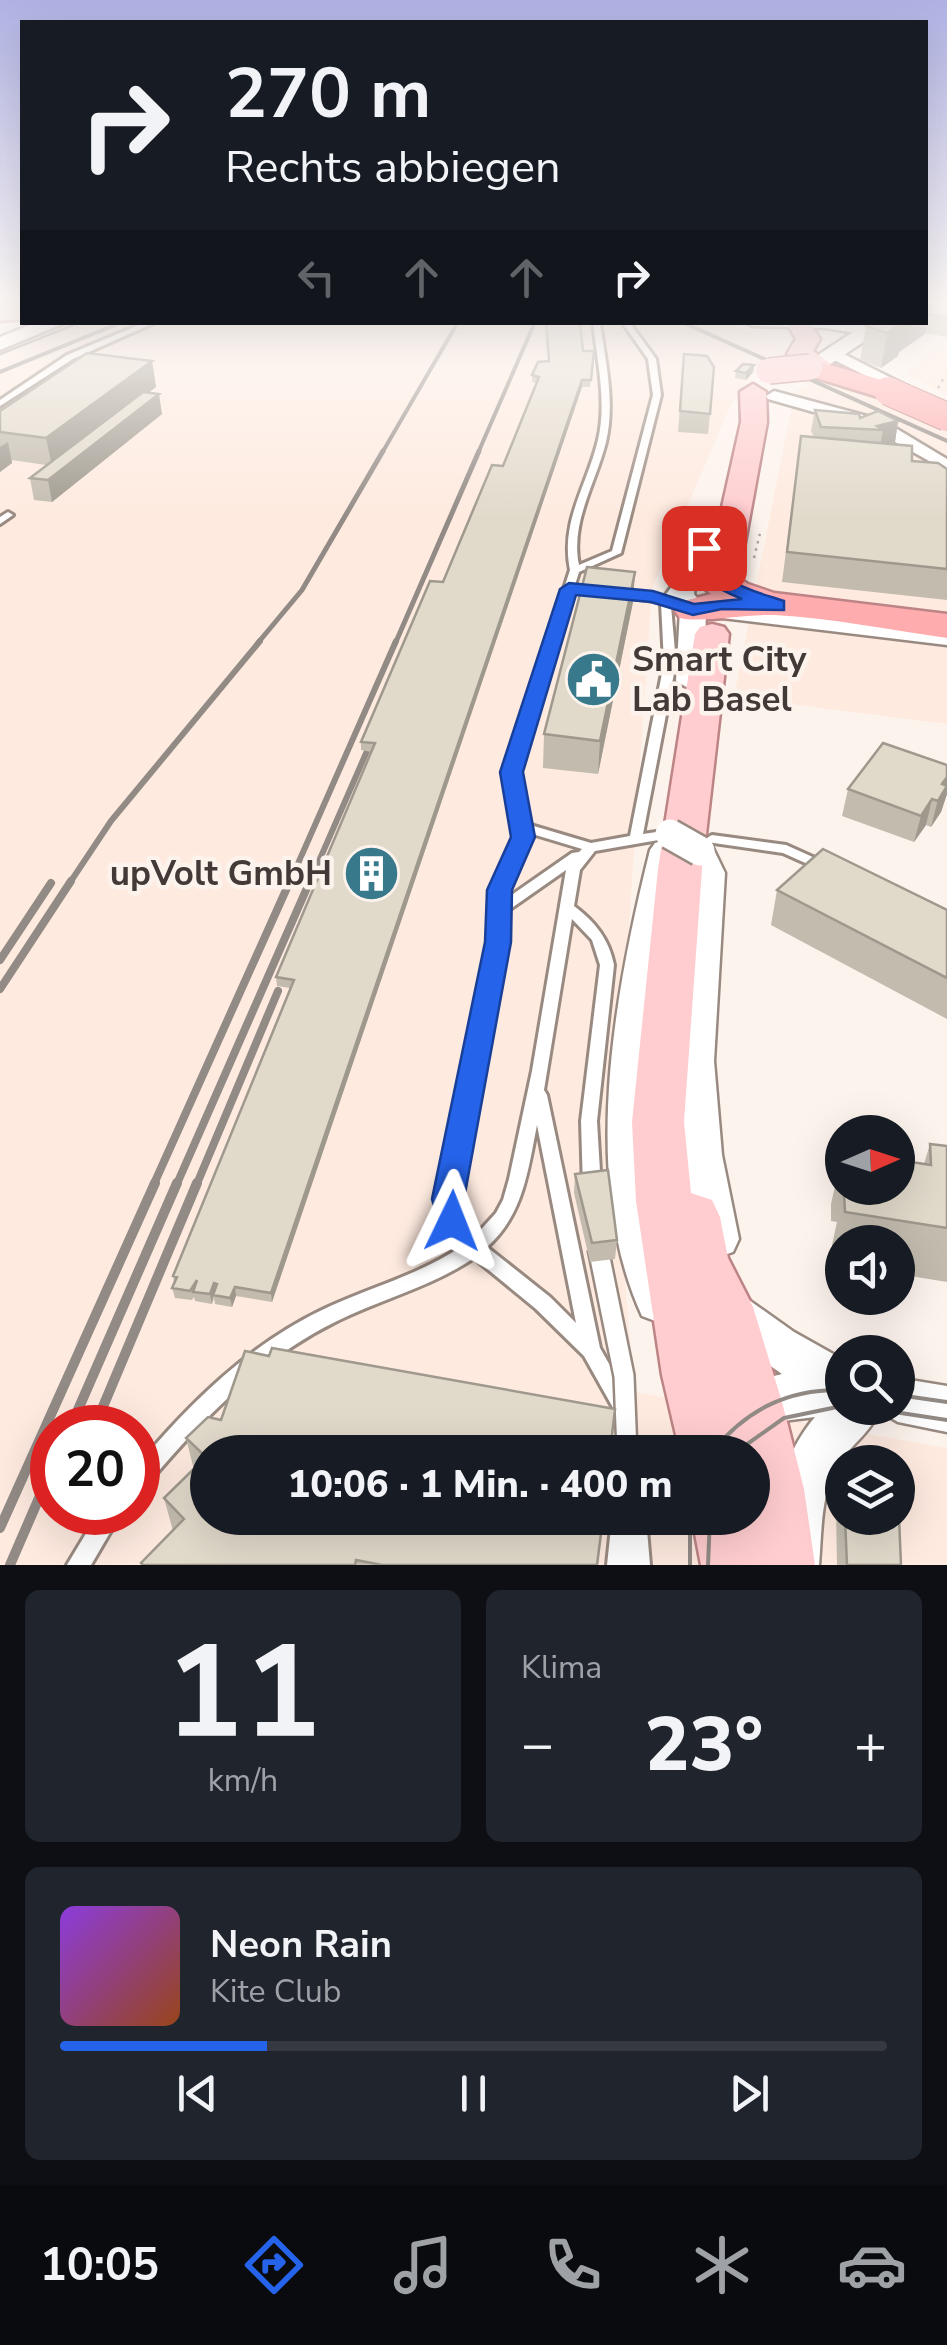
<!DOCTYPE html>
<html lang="de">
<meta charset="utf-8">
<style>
:root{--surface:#171b24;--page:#20242c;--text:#f1f3f6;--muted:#9ea1a6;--line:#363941;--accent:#2563eb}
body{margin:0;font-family:"Nunito Sans",sans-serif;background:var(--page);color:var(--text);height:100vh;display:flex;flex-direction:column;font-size:38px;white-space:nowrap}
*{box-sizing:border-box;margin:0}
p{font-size:32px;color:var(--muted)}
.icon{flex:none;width:55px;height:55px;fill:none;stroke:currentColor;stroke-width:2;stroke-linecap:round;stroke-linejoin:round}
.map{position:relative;height:1565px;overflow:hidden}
.sheet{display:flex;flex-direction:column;gap:25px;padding:25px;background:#0d0f14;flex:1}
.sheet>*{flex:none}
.top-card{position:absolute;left:20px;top:20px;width:908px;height:305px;border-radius:0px;box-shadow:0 10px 40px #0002;background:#171b24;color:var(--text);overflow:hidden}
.needle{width:65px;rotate:87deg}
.tools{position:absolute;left:825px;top:1115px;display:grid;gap:20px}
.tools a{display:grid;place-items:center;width:90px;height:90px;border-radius:50%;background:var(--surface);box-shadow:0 10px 40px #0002;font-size:50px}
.speed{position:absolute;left:30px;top:1405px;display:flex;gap:20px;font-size:50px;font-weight:700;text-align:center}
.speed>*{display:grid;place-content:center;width:130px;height:130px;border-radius:50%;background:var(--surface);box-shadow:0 10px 40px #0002;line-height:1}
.speed .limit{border:15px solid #d22;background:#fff;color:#111}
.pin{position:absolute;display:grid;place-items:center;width:85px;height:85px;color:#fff;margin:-42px;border-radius:20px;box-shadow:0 5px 15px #0006}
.me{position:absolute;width:110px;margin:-55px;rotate:2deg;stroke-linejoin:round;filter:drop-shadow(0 0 8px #0008)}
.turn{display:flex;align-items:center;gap:35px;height:210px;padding:0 40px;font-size:45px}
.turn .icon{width:130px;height:130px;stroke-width:2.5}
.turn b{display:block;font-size:70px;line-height:85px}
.lanes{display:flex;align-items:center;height:95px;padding:0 40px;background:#0003;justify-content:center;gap:50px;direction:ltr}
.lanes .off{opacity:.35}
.big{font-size:75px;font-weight:800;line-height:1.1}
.sheet .card{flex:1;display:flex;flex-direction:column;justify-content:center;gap:15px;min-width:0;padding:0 35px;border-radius:15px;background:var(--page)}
.sheet .dial{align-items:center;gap:0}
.dial b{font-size:130px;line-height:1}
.song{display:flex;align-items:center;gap:30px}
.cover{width:120px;height:120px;border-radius:15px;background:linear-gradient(135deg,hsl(270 70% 55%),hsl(20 70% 35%))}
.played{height:10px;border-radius:5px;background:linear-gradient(90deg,var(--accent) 25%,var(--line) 25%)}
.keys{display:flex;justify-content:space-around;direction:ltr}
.heat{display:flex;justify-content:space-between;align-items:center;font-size:55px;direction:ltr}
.sheet .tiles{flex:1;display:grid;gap:25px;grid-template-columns:1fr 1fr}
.card:last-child{grid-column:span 2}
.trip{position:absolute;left:190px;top:1435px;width:580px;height:100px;border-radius:50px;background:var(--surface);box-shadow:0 10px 40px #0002;font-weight:800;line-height:100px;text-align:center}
.dock{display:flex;height:160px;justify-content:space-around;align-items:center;background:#090b0e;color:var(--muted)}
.dock .icon{width:70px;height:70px}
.dock .selected{color:var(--accent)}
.dock b{font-size:45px;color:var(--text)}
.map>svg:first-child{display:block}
</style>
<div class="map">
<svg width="947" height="1565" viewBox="0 0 947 1565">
<rect width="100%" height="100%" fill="#fdf3ed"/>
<!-- built -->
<g fill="#feeadf" fill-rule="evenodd">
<path d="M70 322 729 323 947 423V724L734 697 795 391 809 385 761 364 730 406 652 589 614 1144 634 1392 947 1448V1565H0V350ZM52 1428H138V1512H52ZM208 1452H752V1518H208ZM842 1462H898V1518H842Z"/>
<polygon points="947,339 947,395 906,374"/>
</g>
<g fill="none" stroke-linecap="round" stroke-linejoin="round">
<defs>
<g id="service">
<polygon points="146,322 156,322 73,359 0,406 0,400 67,355"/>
<path d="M593 322H602L600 324C606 362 615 404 606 442 596 483 570 522 579 565L612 551 653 395 648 359 622 322H629L656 359 661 395 621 553 579 572 517 772 527 824 591 843 630 836 664 663 661 603C645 598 625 600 611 593L616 590 653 594 664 597 676 581H684L685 583 672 600 675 603 671 606 676 663 643 834 670 830 677 834 670 838 595 851 580 870 574 906C595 922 609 939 614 965L597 1121 601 1188 598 1193 592 1195 586 1193 583 1188 581 1121 600 965 592 940 572 919 544 1090 547 1095 600 1348 633 1406 630 1413 623 1415 616 1413 584 1356 536 1309 474 1258C431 1287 381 1299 335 1322 258 1360 199 1423 145 1487L138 1490V1465C189 1404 248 1346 320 1311 367 1288 418 1276 462 1246L443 1221 439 1199 491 942 492 890 516 837 505 772 570 570C560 521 587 486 598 440 607 401 597 361 593 322ZM529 833 582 849 579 852 572 853 506 899V890L530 837ZM566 870 532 1071 509 1179 503 1200 496 1213 475 1236 460 1218 457 1199 505 942 506 912ZM537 1125 576 1323 550 1297 487 1247C523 1215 528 1171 537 1125Z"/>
<polygon points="8,512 13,515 0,524 0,517"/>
<polygon points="712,835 786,845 826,863 828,866 821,870 783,853 707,842 705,839"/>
<polygon points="99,1512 122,1512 91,1565 67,1565"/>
<polygon points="612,1518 646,1518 650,1565 607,1565"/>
</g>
<g id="minor">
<polygon points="745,322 877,322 855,333 826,328 752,326"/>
<polygon points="830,352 840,352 919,392 905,395 830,358"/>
<polygon points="774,391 882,420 947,459 947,471 870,428 768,399 766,396"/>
<polygon points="713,606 947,633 947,645 706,616 702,612"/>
</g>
<g id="tertiary">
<polygon points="707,527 719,534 702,548 694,594 706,610 704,681 690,689 676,681 680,610 670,594 679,545"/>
<path d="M666 840 677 843 682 850C649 1001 632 1153 680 1302L674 1316 658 1322 642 1316C579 1179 615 990 650 850L655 843Z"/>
<path d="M700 841 711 844 725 873 714 1061 722 1155 739 1239 733 1252 718 1257 703 1252C694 1233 692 1213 688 1193 670 1086 683 981 693 873L684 851 689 844Z"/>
<path d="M730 1292 746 1298 794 1332 842 1359V1408H898V1378L947 1386V1432L898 1422 879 1411C871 1432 852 1444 840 1462 820 1491 822 1532 819 1565H767C773 1512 779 1459 815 1417L750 1425 733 1418 726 1402 733 1386 782 1374 714 1326 708 1312 714 1298Z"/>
</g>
<g id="secondary">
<polygon points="38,322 67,322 0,350 0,337"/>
<polygon points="868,322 893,322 829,365 815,365 811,361 815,357"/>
</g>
<g id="primary">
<polygon points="22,305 22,319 0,321 0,307"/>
<path d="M786 322H809L820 339 813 351 830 363 827 368C813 371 795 365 787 354L796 339Z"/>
<polygon points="753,384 766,392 767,422 740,570 735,577 713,577 708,570 741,422 740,392"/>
<polygon points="712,624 724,627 729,634 702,869 684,1122 691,1193 712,1200 720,1217 728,1258 753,1307 782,1402 804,1489 815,1565 701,1565 692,1518 752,1518 752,1452 680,1452 662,1375 636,1201 632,1122 658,869 695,634 700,627"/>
</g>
<g id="motorway">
<polygon points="810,359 898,385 902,391 898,397 888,400 800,373 796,367"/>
<path d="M707 524 719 527 724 534 722 549 726 570 748 584 774 593 947 614V638C890 630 832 618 774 615 747 614 700 623 680 618L674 610 680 602 711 594C690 578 678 551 695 527Z"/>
</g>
</defs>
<!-- service casing -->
<use href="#service" stroke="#998a81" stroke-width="6"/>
<!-- minor casing -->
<use href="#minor" stroke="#998a81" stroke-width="5"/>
<!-- tertiary casing -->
<use href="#tertiary" stroke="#998a81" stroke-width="5"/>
<!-- secondary casing -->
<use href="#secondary" stroke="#998a81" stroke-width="5"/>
<!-- primary casing -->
<use href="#primary" stroke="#bc8485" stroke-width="5"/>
<!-- motorway casing -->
<use href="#motorway" stroke="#bc8485" stroke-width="5"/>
<!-- path -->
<g stroke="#afa7a1" stroke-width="2.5" stroke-dasharray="2.5 5" stroke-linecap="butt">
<polyline points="76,328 90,322"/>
<polyline points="938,388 945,376"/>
<polyline points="754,558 761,529"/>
</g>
<!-- service -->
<use href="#service" fill="#fff" fill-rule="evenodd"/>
<!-- minor -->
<use href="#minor" fill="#fff" fill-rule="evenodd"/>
<!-- tertiary -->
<use href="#tertiary" fill="#fff" fill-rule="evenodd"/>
<!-- secondary -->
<use href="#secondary" fill="#fff" fill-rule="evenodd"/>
<!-- primary -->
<use href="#primary" fill="#ffcdcf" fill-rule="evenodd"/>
<!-- motorway -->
<use href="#motorway" fill="#ffacaf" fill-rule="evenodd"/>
<!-- tram-far1 -->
<polyline stroke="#928a85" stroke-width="2.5" points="0,354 81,322"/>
<!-- tram -->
<g stroke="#928a85" stroke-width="4">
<polyline points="898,1395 947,1402"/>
<polyline points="868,1408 947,1420"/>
<path d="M712 1452C746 1410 787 1389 842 1390"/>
<polyline points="736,1452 784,1418 842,1406"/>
<polyline points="690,1518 690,1565"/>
<polyline points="708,1565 710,1518"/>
</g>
<!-- rail-far4 -->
<g stroke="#928a85" stroke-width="4">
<polyline points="682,322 947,441"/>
<polyline points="0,372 122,322"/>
<polyline points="382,453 458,322"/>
<polyline points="478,453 535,322"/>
</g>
<!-- rail-far3 -->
<g stroke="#928a85" stroke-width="5">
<polyline points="257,644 302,590 383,451"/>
<polyline points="395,644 479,451"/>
</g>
<!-- rail-far2 -->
<g stroke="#928a85" stroke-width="6">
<polyline points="69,884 111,821 260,641"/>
<polyline points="289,884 396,641"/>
<polyline points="309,884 367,751"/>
</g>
<!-- rail-far1 -->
<g stroke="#928a85" stroke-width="8">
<polyline points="0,960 51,883"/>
<polyline points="0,989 71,881"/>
<polyline points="153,1186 290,881"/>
<polyline points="176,1186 310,881"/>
<polyline points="196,1186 278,991"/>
</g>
<!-- rail -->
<g stroke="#928a85" stroke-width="10">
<polyline points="70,1428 177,1183"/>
<polyline points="94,1428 197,1183"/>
<polyline points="0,1528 155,1183"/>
<polyline points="10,1565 52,1468"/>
</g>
<defs>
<polyline id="service-bridge" points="598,1248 624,1376 627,1452"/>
<polyline id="tertiary-bridge" points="670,834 700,851"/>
<polyline id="primary-bridge" points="769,371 810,367"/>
<polyline id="motorway-bridge" points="888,391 947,417"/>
</defs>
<!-- service-bridge casing -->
<use href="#service-bridge" stroke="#998a81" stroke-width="24" stroke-linecap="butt"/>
<!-- tertiary-bridge casing -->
<use href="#tertiary-bridge" stroke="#998a81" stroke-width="34" stroke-linecap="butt"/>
<!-- primary-bridge casing -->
<use href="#primary-bridge" stroke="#bc8485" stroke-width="28" stroke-linecap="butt"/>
<!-- motorway-bridge casing -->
<use href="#motorway-bridge" stroke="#bc8485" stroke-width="30" stroke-linecap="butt"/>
<!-- service-bridge -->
<use href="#service-bridge" stroke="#fff" stroke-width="19"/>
<!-- tertiary-bridge -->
<use href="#tertiary-bridge" stroke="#fff" stroke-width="29"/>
<!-- primary-bridge -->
<use href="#primary-bridge" stroke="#ffcdcf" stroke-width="25"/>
<!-- motorway-bridge -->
<use href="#motorway-bridge" stroke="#ffacaf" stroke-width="28"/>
</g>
<!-- wall -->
<g fill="#c2bbae">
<polygon points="932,300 930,308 947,300 947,337 925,333 899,352 898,356 881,368 860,360 866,326"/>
<polygon points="583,351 594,351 590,387 582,387 272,1302 236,1296 232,1307 215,1304 214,1298 212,1304 195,1301 194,1297 192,1300 175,1298 172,1288 174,1283 173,1276 290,988 277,986 276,977 371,752 361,750 361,742 503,466 537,383 532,382 532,375"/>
<polygon points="684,354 710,414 708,434 678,432"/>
<polygon points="152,361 156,387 149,392 162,414 52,502 34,500 30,478 46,465 12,460 12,463 0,472 0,411"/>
<polygon points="754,365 753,372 746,380 735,378 736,371"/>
<polygon points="815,410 860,418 898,421 895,442 888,444 912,461 947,469 947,600 782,582 801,436 814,437 811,431"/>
<polygon points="633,602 598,774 543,768 544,734"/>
<polygon points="848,789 947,794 941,812 931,827 926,825 914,842 842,816"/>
<polygon points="777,890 947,910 947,1019 771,925"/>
<polygon points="930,1144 947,1146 947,1282 898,1274 898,1242 842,1242 842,1266 831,1264 832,1245 837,1222 831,1221 831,1204 842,1155 842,1188 898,1188 924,1164"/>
<polygon points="575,1174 617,1240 615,1259 590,1262 574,1193"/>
<polygon points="186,1438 597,1565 142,1565 141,1563 173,1531 164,1498 194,1470"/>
<polygon points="842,1491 842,1518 898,1518 901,1565 837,1565 836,1511"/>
</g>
<!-- shaded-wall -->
<g fill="#9e988d">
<polygon points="0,300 22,300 22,304 0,306"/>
<polygon points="932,300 925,334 899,352 898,356 881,368 887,333 902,322 925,322 925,305"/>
<polygon points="152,361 156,387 52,466 46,438"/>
<polygon points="754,365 753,372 746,380 746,373"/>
<polygon points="582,380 582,387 272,1302 271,1293"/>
<polygon points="159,394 162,414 52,502 48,480"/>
<polygon points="898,421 895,442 880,446 883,430 877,426"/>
<polygon points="8,442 12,463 0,472 0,447"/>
<polygon points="635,572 633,602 598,774 600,741"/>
<polygon points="947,777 947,794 941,812 931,827 942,784"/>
<polygon points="932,799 926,825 914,842 921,816"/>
<polygon points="214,1283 216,1293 213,1295 212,1304 210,1294"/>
<polygon points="235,1287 236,1296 232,1307 230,1298"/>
</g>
<!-- building -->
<g fill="#e1d9ca" stroke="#9e988d" stroke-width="2.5">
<polygon points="940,300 947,300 947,318 929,314 930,308"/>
<polygon points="546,322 580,322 583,351 594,351 591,380 582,380 271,1293 235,1287 230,1298 213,1295 217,1284 214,1283 210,1294 193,1292 197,1280 190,1291 172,1288 177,1277 173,1276 294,980 276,977 375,743 361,742 430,581 443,582 492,465 503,466 539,377 532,375 538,362 549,361"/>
<polygon points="870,322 904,322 887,333 866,326"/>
<polygon points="87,353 152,361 46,438 0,432 0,411"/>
<polygon points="684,354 707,356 714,367 710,414 680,411"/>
<polygon points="743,364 754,365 746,373 736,371"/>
<polygon points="143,392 159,394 48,480 30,478"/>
<polygon points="815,410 859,414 860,418 878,411 898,421 877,426 883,430 821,427"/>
<polygon points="801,436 912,446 912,461 938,463 947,469 947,569 787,552"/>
<polygon points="587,567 635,572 600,741 544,734"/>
<polygon points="883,743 947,765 947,777 942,784 947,786 938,801 932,799 921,816 848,789"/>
<polygon points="823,849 947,910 947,978 777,890"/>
<polygon points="930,1144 947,1146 947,1228 845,1212 844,1194 852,1195 852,1188 898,1188 898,1160 931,1165"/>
<polygon points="608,1170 617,1240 592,1243 575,1174"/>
<polygon points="272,1348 615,1409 610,1452 208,1452 208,1518 603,1518 597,1565 382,1565 356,1560 355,1565 143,1565 141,1563 184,1519 164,1498 206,1457 186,1438 208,1417 221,1420 245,1351 269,1356"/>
<polygon points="898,1494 901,1565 847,1565 845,1518 898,1518"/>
</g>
<!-- sky -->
<linearGradient id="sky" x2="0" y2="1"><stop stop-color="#b0b2e4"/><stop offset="0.58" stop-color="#fefaf7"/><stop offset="1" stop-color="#fefaf7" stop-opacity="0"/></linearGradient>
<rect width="947" height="520" fill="url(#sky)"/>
<!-- route -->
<path fill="#2563eb" stroke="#184099" stroke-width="2.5" d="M704 543 713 548C715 585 755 591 784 601V610L722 609 693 615 651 602 576 595 523 772 535 837 512 890 511 942 464 1199 468 1221 463 1231 452 1235 441 1231 432 1199 485 942 487 890 511 837 500 772 560 589 569 583 653 591 694 604 742 599C717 589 696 579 695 548Z"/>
<!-- icons -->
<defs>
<symbol id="civic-disc" viewBox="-11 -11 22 22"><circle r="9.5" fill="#38798c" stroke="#fdf3ed"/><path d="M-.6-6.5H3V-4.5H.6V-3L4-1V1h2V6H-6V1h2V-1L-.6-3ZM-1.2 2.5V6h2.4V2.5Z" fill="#fff"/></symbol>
<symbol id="building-disc" viewBox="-11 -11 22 22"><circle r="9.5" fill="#38798c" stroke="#fdf3ed"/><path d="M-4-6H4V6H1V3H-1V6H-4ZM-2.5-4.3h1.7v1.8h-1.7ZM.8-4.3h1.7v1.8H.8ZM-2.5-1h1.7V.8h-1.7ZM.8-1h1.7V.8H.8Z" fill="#fff"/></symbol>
</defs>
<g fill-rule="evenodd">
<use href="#civic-disc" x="562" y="648" width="63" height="63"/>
<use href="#building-disc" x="340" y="842" width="63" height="63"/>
</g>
<g text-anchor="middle" stroke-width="9" stroke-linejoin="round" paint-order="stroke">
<!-- poi labels -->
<g font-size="35" font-weight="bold" fill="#413a36" stroke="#fdf3ed" text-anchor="start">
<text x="632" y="671">Smart City<tspan x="632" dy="40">Lab Basel</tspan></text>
<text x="332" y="885" text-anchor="end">upVolt GmbH</text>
</g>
</g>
</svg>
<div class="tools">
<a><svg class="needle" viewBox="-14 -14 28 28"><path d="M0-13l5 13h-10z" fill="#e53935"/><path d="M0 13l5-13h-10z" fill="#9ea1a6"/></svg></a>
<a><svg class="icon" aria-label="sound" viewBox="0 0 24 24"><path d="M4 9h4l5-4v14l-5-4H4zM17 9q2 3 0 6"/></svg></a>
<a><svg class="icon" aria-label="search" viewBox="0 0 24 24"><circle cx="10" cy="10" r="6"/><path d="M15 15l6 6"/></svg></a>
<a><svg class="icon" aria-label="layers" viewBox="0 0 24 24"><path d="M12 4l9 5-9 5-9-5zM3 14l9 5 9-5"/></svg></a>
</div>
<div class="speed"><div class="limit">20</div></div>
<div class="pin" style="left:704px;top:548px;background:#d93025"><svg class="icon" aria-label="arrive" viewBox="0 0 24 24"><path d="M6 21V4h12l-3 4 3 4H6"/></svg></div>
<svg class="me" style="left:452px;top:1221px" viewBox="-20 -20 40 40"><path d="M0-17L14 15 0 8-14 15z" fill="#2563eb" stroke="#fff" stroke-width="4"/></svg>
<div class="trip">10:06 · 1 Min. · 400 m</div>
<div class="top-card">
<div class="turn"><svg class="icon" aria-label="right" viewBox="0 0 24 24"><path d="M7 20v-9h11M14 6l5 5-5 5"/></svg><div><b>270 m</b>Rechts abbiegen</div></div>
<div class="lanes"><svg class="icon off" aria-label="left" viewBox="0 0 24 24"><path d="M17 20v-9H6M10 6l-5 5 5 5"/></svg><svg class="icon off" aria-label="ahead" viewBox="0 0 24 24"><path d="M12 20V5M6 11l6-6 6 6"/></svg><svg class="icon off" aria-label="ahead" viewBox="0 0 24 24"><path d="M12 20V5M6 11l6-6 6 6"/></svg><svg class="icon" aria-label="right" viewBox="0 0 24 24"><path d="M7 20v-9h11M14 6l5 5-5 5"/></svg></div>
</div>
</div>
<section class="sheet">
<div class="tiles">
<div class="card dial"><b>11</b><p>km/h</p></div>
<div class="card"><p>Klima</p>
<div class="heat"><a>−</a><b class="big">23°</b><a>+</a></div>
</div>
<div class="card">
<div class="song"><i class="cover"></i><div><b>Neon Rain</b><p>Kite Club</p></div></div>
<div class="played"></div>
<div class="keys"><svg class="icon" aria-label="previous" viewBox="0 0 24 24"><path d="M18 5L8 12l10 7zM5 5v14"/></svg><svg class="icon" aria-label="pause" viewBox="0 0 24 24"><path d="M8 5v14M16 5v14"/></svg><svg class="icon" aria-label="next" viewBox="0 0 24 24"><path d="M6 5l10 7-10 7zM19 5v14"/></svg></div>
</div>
</div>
</section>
<nav class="dock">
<b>10:05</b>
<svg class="icon selected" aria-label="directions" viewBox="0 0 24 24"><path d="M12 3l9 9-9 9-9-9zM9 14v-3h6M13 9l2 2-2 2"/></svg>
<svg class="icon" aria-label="music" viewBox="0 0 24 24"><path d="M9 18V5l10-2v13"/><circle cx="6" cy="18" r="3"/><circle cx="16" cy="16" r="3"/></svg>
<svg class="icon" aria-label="phone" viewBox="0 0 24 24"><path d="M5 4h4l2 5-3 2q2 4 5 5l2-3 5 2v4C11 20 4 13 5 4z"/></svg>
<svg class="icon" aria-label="climate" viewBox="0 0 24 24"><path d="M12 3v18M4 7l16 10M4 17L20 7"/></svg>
<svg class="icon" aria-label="car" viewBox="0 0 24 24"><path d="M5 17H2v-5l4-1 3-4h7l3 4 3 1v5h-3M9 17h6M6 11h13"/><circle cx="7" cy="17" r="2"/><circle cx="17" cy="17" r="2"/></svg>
</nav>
